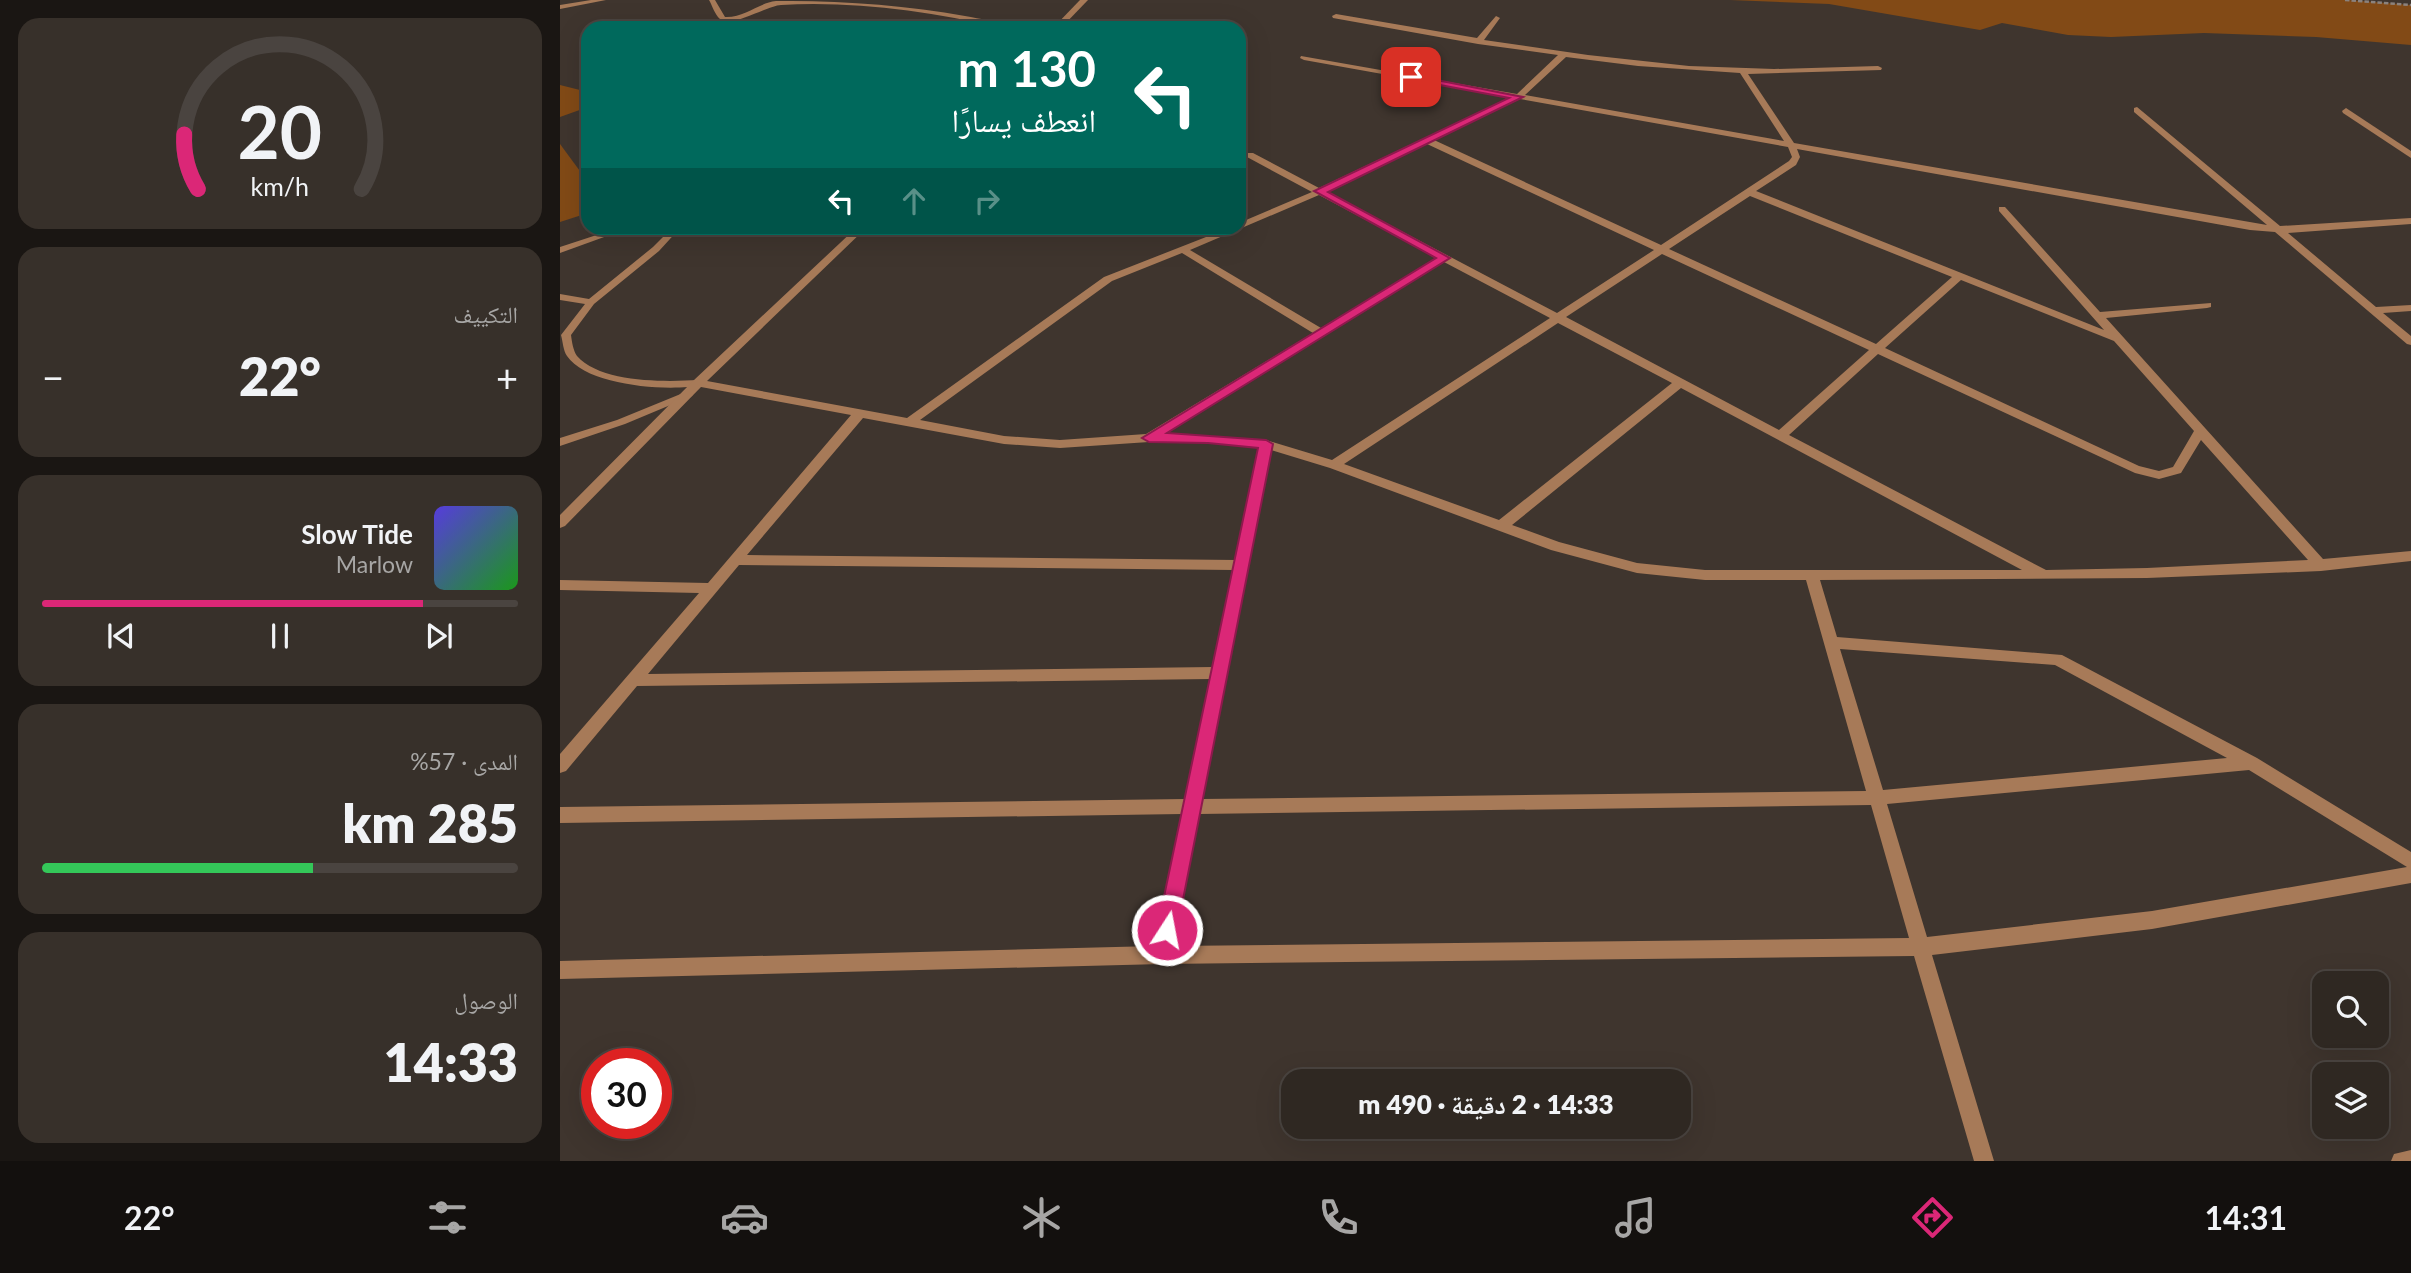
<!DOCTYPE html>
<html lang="ar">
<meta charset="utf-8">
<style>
:root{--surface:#2f2822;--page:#37302a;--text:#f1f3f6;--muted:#a7a6a5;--line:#4a4440;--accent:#db2777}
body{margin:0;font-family:Lato,"Noto Naskh Arabic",sans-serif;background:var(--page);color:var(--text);direction:rtl;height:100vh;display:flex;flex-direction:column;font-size:26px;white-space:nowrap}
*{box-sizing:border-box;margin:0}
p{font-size:23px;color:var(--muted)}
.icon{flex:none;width:38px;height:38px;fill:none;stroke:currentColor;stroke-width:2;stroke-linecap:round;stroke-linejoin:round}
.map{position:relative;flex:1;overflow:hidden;direction:ltr}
.side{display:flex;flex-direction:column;gap:18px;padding:18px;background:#1a1613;width:560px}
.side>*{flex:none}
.guide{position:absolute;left:21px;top:21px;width:665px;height:214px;border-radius:21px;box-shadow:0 7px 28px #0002,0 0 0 2px var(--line);direction:rtl;background:#00695c;color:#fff;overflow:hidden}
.fabs{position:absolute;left:1752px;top:971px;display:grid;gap:14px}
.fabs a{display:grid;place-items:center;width:77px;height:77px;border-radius:14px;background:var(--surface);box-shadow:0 7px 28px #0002,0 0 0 2px var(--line);font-size:35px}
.speed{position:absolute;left:21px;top:1048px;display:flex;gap:14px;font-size:35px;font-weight:700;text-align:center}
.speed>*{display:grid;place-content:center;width:91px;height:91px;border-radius:50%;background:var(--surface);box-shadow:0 7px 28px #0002,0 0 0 2px var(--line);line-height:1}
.speed .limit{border:10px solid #d22;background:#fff;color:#111}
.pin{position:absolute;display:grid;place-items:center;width:60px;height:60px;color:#fff;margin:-30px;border-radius:14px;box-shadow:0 4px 10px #0006}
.me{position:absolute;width:77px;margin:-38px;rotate:11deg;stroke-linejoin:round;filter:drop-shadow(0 0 5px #0008)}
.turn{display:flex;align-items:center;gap:24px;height:147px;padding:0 35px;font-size:32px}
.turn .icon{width:91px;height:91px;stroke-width:2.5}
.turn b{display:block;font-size:49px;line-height:60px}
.lanes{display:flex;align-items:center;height:66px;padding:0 35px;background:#0003;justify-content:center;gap:35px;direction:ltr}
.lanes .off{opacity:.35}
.big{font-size:52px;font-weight:800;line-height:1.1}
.side .tile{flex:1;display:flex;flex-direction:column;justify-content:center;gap:10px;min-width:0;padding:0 24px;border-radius:21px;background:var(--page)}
.side .dial{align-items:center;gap:0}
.dial svg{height:182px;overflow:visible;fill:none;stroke:var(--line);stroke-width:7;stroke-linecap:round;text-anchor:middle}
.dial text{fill:var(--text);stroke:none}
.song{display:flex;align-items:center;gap:21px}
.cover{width:84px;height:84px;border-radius:10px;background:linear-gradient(135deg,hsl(250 70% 55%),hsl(120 70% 35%))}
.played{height:7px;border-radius:4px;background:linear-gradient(90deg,var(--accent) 80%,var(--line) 80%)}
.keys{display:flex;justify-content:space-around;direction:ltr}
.heat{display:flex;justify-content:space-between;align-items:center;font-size:38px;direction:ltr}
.charge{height:10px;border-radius:5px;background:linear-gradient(90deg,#34c759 57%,var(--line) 0)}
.trip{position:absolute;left:721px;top:1069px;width:410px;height:70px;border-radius:21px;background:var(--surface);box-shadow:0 7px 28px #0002,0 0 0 2px var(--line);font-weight:800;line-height:70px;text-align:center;direction:rtl}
.tabs{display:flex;height:112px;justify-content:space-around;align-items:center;background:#13100e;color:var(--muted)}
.tabs .icon{width:49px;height:49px}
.tabs .selected{color:var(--accent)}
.tabs b{font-size:32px;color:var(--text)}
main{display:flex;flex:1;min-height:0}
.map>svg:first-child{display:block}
</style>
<main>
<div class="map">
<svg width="1851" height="1161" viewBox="0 0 1851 1161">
<rect width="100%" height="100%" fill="#3f352e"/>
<!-- green -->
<g fill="#824a16">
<polygon points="1170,0 1788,0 1851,5 1851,45 1756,37 1644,33 1551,37 1508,35 1442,23 1420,30 1269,4"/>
<polygon points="0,85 28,92 28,107 0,117"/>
<polygon points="0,144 28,182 28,213 0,222"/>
</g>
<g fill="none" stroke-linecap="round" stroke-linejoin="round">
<!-- path -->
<polyline stroke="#8b827d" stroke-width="2.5" stroke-dasharray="4.5 2" stroke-linecap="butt" points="1785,0 1851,5"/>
<!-- service -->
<g fill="#a77a58" fill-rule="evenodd">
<polygon points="31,0 46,0 0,9 0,5"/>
<path d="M149 0H155L165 17C184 18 198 3 216 1 276 0 346 5 405 16 420 19 439 21 452 28H441C369 11 294 1 221 5 206 6 170 29 160 19 155 15 152 5 149 0Z"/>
<polygon points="58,228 69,228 0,253 0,247"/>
<path d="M112 228H120L99 251 34 304 11 335C12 342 13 350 17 356 41 383 105 382 138 380L142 381V385C109 392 27 386 7 356 3 350 3 342 1 335L25 304 0 300V294L29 299 93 247Z"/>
<polygon points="128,391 133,394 132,396 65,424 0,446 0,438 57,420"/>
</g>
<!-- minor -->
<g fill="#a77a58" fill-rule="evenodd">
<polygon points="520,0 528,0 501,28 493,28"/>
<path d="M776 14 917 38 936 16 940 18 924 40 1028 55 1129 66 1214 69 1318 66 1322 68 1321 70 1188 74 1234 143 1707 225 1574 112V108L1577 107 1720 226 1851 218V224L1728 233 1816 307 1851 305V311L1823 313 1851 336V345L1847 344 1715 232 1690 230 1237 149 1240 157 1236 165 1196 191 1544 330 1439 211V207H1445L1540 312 1651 303V307L1647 308 1546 318 1763 559 1851 551V561L1761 571 1587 578 1260 580 1277 637 1502 655 1697 758 1851 852V883L1592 929 1372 955 1434 1161H1414L1354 956 602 964 0 979V961L595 946 622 814 0 823V807L625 799 651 679 77 686 6 771 0 773V754L139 593 0 590V580L148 583 291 415 141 387 5 526 0 528V515L134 380 296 228H306L147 381 347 418 544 277 669 228H679V223L752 192 687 157V153H693L759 188 951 97 744 60 740 58 741 56 957 94 998 55 918 44 773 18 772 16ZM1006 57 1078 66 1180 73 1224 141 965 95ZM960 99 1228 147 1232 157 1229 161 1101 245 874 140ZM867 144 1094 250 997 313 767 192ZM759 195 877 258 761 328 630 250ZM1190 196 1392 277 1316 344 1109 249ZM622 253 753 333 586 434 500 440 444 436 360 420 552 281ZM1102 254 1309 350 1219 430 1006 317ZM884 262 990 318 772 460 706 440 604 434ZM1401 280 1554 341 1634 431 1613 467 1599 471 1579 466 1325 348ZM998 323 1112 383 939 520 784 464ZM1318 354 1575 473 1599 479 1621 473 1641 440 1748 560 1587 568 1486 570 1229 435ZM1121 388 1462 570H1145L1077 563 999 542 952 525ZM303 418 444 444 500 448 589 442 648 443 699 448 676 560 187 555ZM711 450 770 468 991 550 1077 573 1145 580H1246L1306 791 642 799ZM179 565 673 570 653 667 88 674ZM1280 649 1495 665 1667 758 1323 790ZM1689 770 1847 867 1592 911 1367 937 1327 804ZM1311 805 1349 938 613 946 639 814Z"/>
<polygon points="1786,108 1851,151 1851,158 1783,113 1782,111"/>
<polygon points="1851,1150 1851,1161 1831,1161 1834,1154"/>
</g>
</g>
<!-- route -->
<polygon fill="#db2777" stroke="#8e194d" stroke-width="2" points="851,75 963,97 768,192 890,258 607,433 706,440 713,444 617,930 614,937 607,940 600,937 597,930 698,448 648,443 589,442 582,438 876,258 754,191 949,98 848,79 846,77"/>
</svg>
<div class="fabs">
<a><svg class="icon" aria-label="search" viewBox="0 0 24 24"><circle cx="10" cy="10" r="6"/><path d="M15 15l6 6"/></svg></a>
<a><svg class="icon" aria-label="layers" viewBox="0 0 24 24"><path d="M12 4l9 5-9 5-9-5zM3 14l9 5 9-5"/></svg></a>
</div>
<div class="speed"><div class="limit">30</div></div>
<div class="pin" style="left:851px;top:77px;background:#d93025"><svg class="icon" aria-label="arrive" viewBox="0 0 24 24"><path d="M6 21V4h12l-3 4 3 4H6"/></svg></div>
<svg class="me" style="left:607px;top:930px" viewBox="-20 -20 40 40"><circle r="17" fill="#db2777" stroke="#fff" stroke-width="3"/><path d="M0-11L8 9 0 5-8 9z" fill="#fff"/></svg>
<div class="trip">14:33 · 2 دقيقة · 490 m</div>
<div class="guide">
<div class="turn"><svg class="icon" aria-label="left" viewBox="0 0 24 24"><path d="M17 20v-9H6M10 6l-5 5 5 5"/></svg><div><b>130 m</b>انعطف يسارًا</div></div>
<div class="lanes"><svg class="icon" aria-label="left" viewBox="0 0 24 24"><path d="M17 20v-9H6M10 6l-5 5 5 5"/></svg><svg class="icon off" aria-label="ahead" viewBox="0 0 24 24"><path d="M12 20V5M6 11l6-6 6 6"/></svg><svg class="icon off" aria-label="right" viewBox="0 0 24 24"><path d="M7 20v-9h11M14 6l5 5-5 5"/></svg></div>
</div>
</div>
<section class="side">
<div class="tile dial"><svg viewBox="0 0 100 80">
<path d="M14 69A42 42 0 1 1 86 69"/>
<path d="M14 69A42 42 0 0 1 8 45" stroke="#db2777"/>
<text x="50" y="56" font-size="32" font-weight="700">20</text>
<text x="50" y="72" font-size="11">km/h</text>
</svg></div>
<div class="tile"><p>التكييف</p>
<div class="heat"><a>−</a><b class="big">22°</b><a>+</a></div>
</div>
<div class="tile">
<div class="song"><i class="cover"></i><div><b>Slow Tide</b><p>Marlow</p></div></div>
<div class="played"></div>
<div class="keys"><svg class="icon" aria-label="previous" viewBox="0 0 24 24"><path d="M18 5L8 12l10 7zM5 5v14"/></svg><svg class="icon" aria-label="pause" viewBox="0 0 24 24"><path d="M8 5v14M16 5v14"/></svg><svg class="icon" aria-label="next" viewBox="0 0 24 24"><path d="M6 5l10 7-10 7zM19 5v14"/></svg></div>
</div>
<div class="tile"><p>المدى · 57%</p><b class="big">285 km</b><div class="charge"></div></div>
<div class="tile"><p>الوصول</p><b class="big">14:33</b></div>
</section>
</main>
<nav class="tabs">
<b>14:31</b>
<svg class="icon selected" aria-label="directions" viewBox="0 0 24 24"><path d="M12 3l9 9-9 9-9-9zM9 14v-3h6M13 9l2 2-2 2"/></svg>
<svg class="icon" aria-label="music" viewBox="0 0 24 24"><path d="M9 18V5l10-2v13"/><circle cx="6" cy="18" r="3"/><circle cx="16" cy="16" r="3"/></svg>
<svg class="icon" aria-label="phone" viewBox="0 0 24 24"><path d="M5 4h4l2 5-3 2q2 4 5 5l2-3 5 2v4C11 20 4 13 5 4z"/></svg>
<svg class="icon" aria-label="climate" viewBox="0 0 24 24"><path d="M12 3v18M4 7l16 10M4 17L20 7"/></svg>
<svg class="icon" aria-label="car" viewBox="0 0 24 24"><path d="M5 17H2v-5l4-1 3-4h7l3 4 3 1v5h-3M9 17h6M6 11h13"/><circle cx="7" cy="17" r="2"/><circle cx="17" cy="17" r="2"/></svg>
<svg class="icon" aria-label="filters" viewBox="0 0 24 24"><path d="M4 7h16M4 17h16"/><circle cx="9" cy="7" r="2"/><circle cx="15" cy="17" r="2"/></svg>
<b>22°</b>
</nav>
